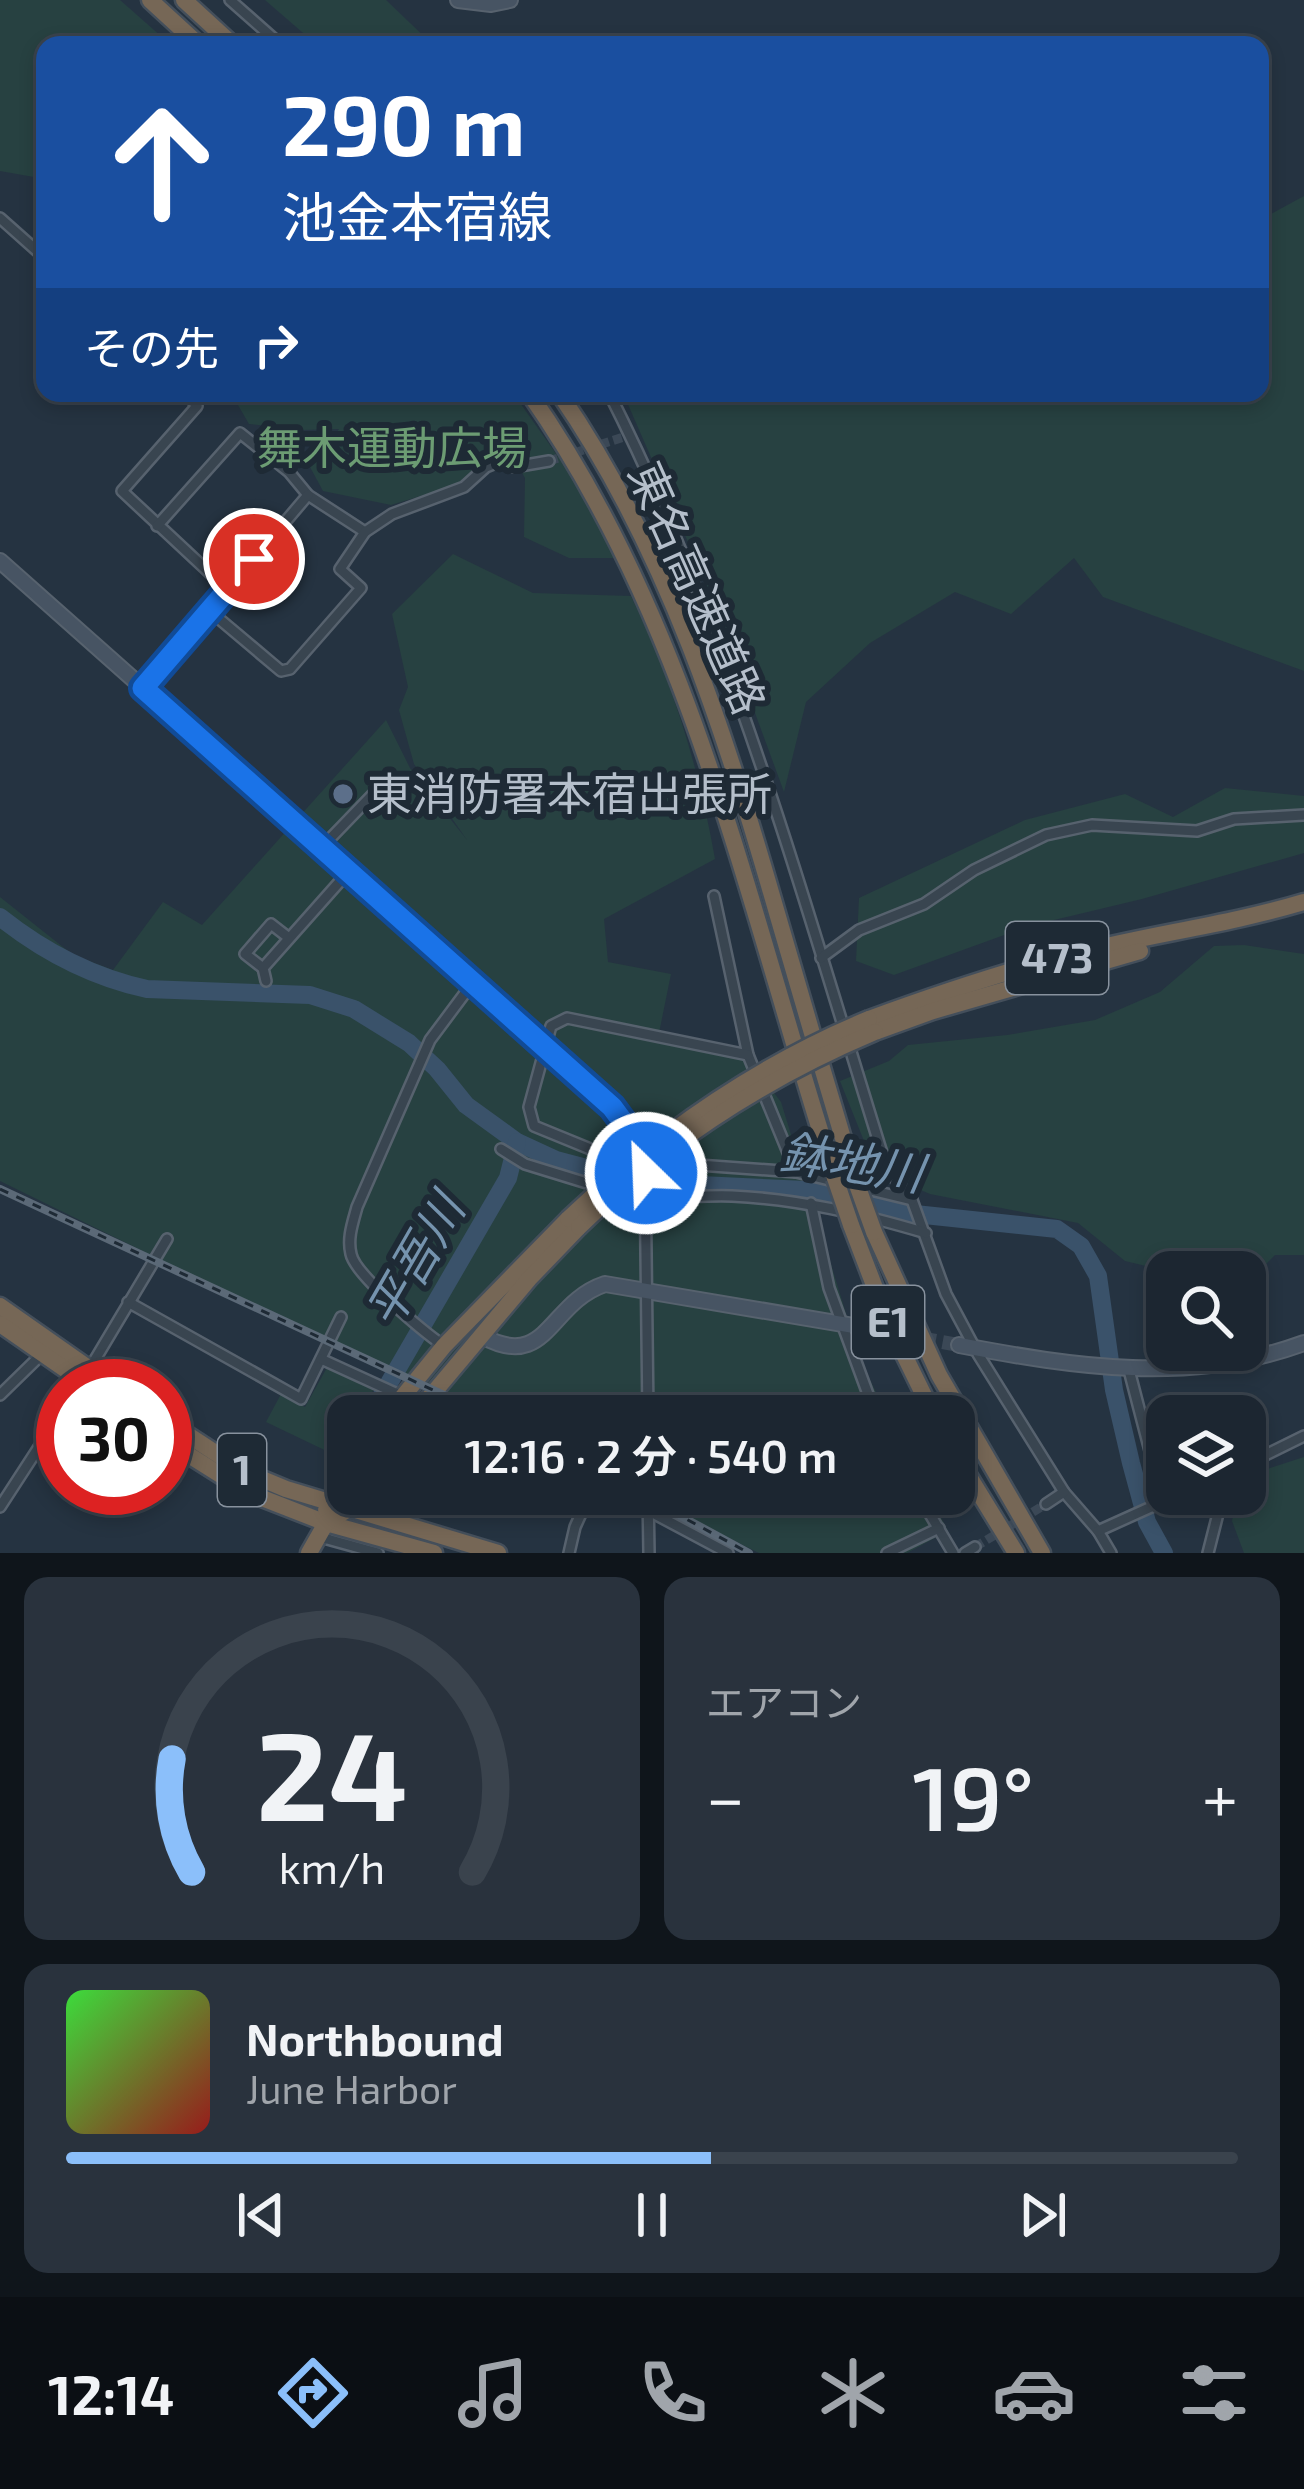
<!DOCTYPE html>
<html lang="ja">
<meta charset="utf-8">
<style>
:root{--surface:#1c2631;--page:#29323d;--text:#f1f3f6;--muted:#a0a5ab;--line:#3a434d;--accent:#8bbffa}
body{margin:0;font-family:"Exo 2","Noto Sans JP",sans-serif;background:var(--page);color:var(--text);height:100vh;display:flex;flex-direction:column;font-size:45px;white-space:nowrap}
*{box-sizing:border-box;margin:0}
p{font-size:39px;color:var(--muted)}
.icon{flex:none;width:66px;height:66px;fill:none;stroke:currentColor;stroke-width:2;stroke-linecap:round;stroke-linejoin:round}
.map{position:relative;height:1553px;overflow:hidden}
.details{display:flex;flex-direction:column;gap:24px;padding:24px;background:#0f151b;flex:1}
.details>*{flex:none}
.banner{position:absolute;left:36px;top:36px;width:1233px;height:366px;border-radius:24px;box-shadow:0 6px 18px #0003,0 0 0 3px var(--line);background:#1a4fa0;color:#fff;overflow:hidden}
.tools{position:absolute;left:1146px;top:1251px;display:grid;gap:24px}
.tools a{display:grid;place-items:center;width:120px;height:120px;border-radius:24px;background:var(--surface);box-shadow:0 6px 18px #0003,0 0 0 3px var(--line);font-size:60px}
.speed{position:absolute;left:36px;top:1359px;display:flex;gap:24px;font-size:60px;font-weight:700;text-align:center}
.speed>*{display:grid;place-content:center;width:156px;height:156px;border-radius:50%;background:var(--surface);box-shadow:0 6px 18px #0003,0 0 0 3px var(--line);line-height:1}
.speed .limit{border:18px solid #d22;background:#fff;color:#111}
.pin{position:absolute;display:grid;place-items:center;width:102px;height:102px;color:#fff;margin:-51px;border:6px solid #fff;border-radius:50%;box-shadow:0 3px 12px #0007}
.me{position:absolute;width:132px;margin:-66px;rotate:336deg;stroke-linejoin:round;filter:drop-shadow(0 0 9px #0008)}
.turn{display:flex;align-items:center;gap:42px;height:252px;padding:0 48px;font-size:54px}
.turn .icon{width:156px;height:156px;stroke-width:2.5}
.turn b{display:block;font-size:84px;line-height:102px}
.then{display:flex;align-items:center;height:114px;padding:0 48px;background:#0003;gap:24px;font-size:45px}
.big{font-size:90px;font-weight:600;line-height:1.1}
.details .card{flex:1;display:flex;flex-direction:column;justify-content:center;gap:18px;min-width:0;padding:0 42px;border-radius:24px;background:var(--page)}
.details .dial{align-items:center;gap:0}
.dial svg{height:312px;overflow:visible;fill:none;stroke:var(--line);stroke-width:7;stroke-linecap:round;text-anchor:middle}
.dial text{fill:var(--text);stroke:none}
.song{display:flex;align-items:center;gap:36px}
.cover{width:144px;height:144px;border-radius:18px;background:linear-gradient(135deg,hsl(120 70% 55%),hsl(0 70% 35%))}
.played{height:12px;border-radius:6px;background:linear-gradient(90deg,var(--accent) 55%,var(--line) 55%)}
.keys{display:flex;justify-content:space-around;direction:ltr}
.heat{display:flex;justify-content:space-between;align-items:center;font-size:66px;direction:ltr}
.details .tiles{flex:1;display:grid;gap:24px;grid-template-columns:1fr 1fr}
.card:last-child{grid-column:span 2}
.trip{position:absolute;left:327px;top:1395px;width:648px;height:120px;border-radius:24px;background:var(--surface);box-shadow:0 6px 18px #0003,0 0 0 3px var(--line);font-weight:600;line-height:120px;text-align:center}
.menu{display:flex;height:192px;justify-content:space-around;align-items:center;background:#0b0f14;color:var(--muted)}
.menu .icon{width:84px;height:84px}
.menu .on{color:var(--accent)}
.menu b{font-size:54px;color:var(--text)}
.map>svg:first-child{display:block}
</style>
<div class="map">
<svg width="1304" height="1553" viewBox="0 0 1304 1553">
<rect width="100%" height="100%" fill="#253341"/>
<!-- green -->
<g fill="#274141">
<polygon points="0,0 120,0 171,45 45,45 45,179 0,171"/>
<polygon points="265,0 386,0 433,45 317,45"/>
<polygon points="1304,196 1304,671 1103,597 1074,558 1011,614 955,592 870,643 806,702 784,792 715,604 623,393 1260,393 1260,220"/>
<polygon points="231,393 513,393 579,486 621,558 569,558 524,537 525,478 508,448 454,486 391,505 323,491 310,467 339,429 301,430 249,424"/>
<path d="M453 554 533 593 631 596C672 679 699 768 715 859L604 919 608 962 671 974 659 1033 740 1048 781 1102 861 1362 888 1416H479L0 1181V897L73 955 113 970 163 902 202 925 386 720 410 768 467 840 414 764 399 710 408 687 392 614Z"/>
<polygon points="1225,788 1304,796 1304,853 1142,899 1029,926 894,975 856,961 859,898 1025,820 1125,794 1173,817"/>
<polygon points="1244,945 1304,954 1304,1255 1275,1255 1245,1285 1245,1272 1171,1272 1125,1261 1078,1223 930,1194 876,1171 840,1081 889,1061 908,1045 1007,1035 1095,1020 1160,992 1214,946"/>
<polygon points="329,1364 375,1387 359,1416 348,1416 348,1436 337,1456 266,1422 281,1394 305,1407"/>
<polygon points="1304,1457 1304,1553 1244,1553 1232,1521 1238,1494 1245,1494 1245,1488 1270,1468"/>
<polygon points="639,1494 929,1494 948,1531 907,1553 759,1553"/>
</g>
<g fill="none" stroke-linecap="round" stroke-linejoin="round">
<!-- river -->
<g stroke="#3a526a" stroke-width="18">
<path d="M0 917C44 952 92 977 147 989L310 995 354 1009 409 1043 437 1069 466 1105 517 1142 556 1160 594 1170 658 1183 806 1190 854 1196 896 1212 1057 1229 1081 1246 1098 1276 1114 1390 1131 1463 1147 1522 1164 1553"/>
<polyline points="370,1416 508,1178 517,1142"/>
</g>
<!-- street-tunnel -->
<g stroke="#3b4856" stroke-width="9" stroke-dasharray="9 4.5" stroke-linecap="butt">
<polyline points="549,461 630,435"/>
<polyline points="975,1547 1046,1504"/>
</g>
<!-- secondary-tunnel -->
<polyline stroke="#3b4856" stroke-width="14" stroke-dasharray="14 7" stroke-linecap="butt" points="860,1327 959,1345"/>
<defs>
<g id="street">
<polyline points="230,0 281,45"/>
<polyline points="0,218 45,258"/>
<polyline points="186,393 197,406 122,491 228,590"/>
<path d="M609 393C734 640 805 906 887 1169L912 1200 946 1294 978 1354 1064 1492 1098 1531 1111 1553"/>
<polyline points="157,526 240,433 289,472 308,495 365,532"/>
<polyline points="211,612 281,671 290,669 361,588 340,569 365,532 392,514 464,487 486,467 498,462 514,467 549,461"/>
<polyline points="143,689 308,495"/>
<polyline points="284,813 323,846 376,791"/>
<polyline points="714,896 748,1055 796,1172"/>
<polyline points="821,958 859,930 924,904 974,870 1046,835 1092,825 1197,831 1234,819 1304,815"/>
<polyline points="263,968 245,954 271,924 289,938"/>
<polyline points="266,981 263,968 350,870"/>
<polyline points="501,1149 525,1164 603,1188"/>
<polyline points="640,1155 628,1128 605,1155 534,1126 529,1107 551,1026 567,1018 748,1055"/>
<polyline points="657,1162 796,1172 912,1200"/>
<polyline points="645,1171 648,1416"/>
<path d="M619 1193C654 1203 695 1194 732 1196 799 1199 862 1214 926 1233"/>
<polyline points="811,1203 829,1288 876,1416"/>
<polyline points="128,1302 301,1399 341,1317"/>
<path d="M444 1346C424 1332 355 1275 351 1254 347 1238 353 1222 357 1207L430 1040 474 981"/>
<polyline points="321,1359 402,1396"/>
<polyline points="90,1368 167,1239"/>
<polyline points="1129,1370 1163,1501"/>
<polyline points="0,1395 43,1353"/>
<polyline points="426,1403 453,1416"/>
<polyline points="1245,1465 1304,1436"/>
<polyline points="617,1494 728,1553"/>
<polyline points="648,1494 649,1553"/>
<polyline points="918,1494 953,1553"/>
<polyline points="1046,1504 1064,1492"/>
<polyline points="0,1507 63,1410"/>
<polyline points="1098,1531 1180,1494"/>
<polyline points="320,1537 378,1553"/>
<polyline points="569,1553 575,1527 590,1494"/>
<polyline points="887,1553 939,1528"/>
<polyline points="965,1553 975,1547"/>
<polyline points="1208,1553 1223,1494"/>
</g>
<g id="secondary">
<polyline points="458,0 491,4 510,0"/>
<polyline points="0,561 284,813"/>
<polyline points="323,846 612,1107 628,1128"/>
<path d="M482 1336C548 1372 548 1303 605 1284L860 1327"/>
<path d="M959 1345C1075 1367 1190 1385 1304 1343"/>
</g>
<g id="highway">
<polyline points="150,0 199,45"/>
<polyline points="184,0 233,45"/>
<path d="M529 393C693 626 749 911 835 1178"/>
<path d="M559 393C669 552 726 736 779 920 804 1007 830 1095 856 1182"/>
<path d="M869 1019C932 996 996 974 1062 957 1142 935 1224 926 1304 902"/>
<polyline points="875,1032 933,1011 1140,951"/>
<polyline points="851,1225 888,1322 934,1416"/>
<polyline points="874,1232 939,1375 1042,1553"/>
<polyline points="0,1306 114,1386"/>
<polyline points="0,1324 89,1386"/>
<polyline points="387,1416 444,1346 568,1219"/>
<polyline points="414,1416 529,1279 579,1227"/>
<polyline points="165,1420 243,1471 286,1489 498,1553"/>
<polyline points="165,1440 249,1493 326,1523 434,1553"/>
<polyline points="954,1452 1016,1553"/>
<polyline points="326,1510 348,1470"/>
<polyline points="309,1553 326,1523 347,1510 358,1494"/>
</g>
</defs>
<!-- street casing -->
<use href="#street" stroke="#57626e" stroke-width="14"/>
<!-- secondary casing -->
<use href="#secondary" stroke="#57626e" stroke-width="18"/>
<!-- highway casing -->
<use href="#highway" stroke="#444f5b" stroke-width="21"/>
<!-- street -->
<use href="#street" stroke="#394550" stroke-width="9"/>
<!-- secondary -->
<use href="#secondary" stroke="#475463" stroke-width="14"/>
<!-- highway -->
<use href="#highway" stroke="#766756" stroke-width="16"/>
<defs>
<g id="rail">
<polyline points="0,1189 489,1416"/>
<polyline points="640,1494 749,1553"/>
</g>
</defs>
<!-- rail casing -->
<use href="#rail" stroke="#5b6977" stroke-width="8"/>
<!-- rail -->
<use href="#rail" stroke="#1e2a35" stroke-width="3" stroke-dasharray="9" stroke-linecap="butt"/>
<defs>
<g id="highway-bridge">
<polyline points="835,1178 851,1225"/>
<polyline points="856,1182 874,1232"/>
<path d="M568 1219C657 1135 755 1066 869 1019"/>
<path d="M579 1227C664 1144 766 1078 875 1032"/>
</g>
</defs>
<!-- highway-bridge casing -->
<use href="#highway-bridge" stroke="#444f5b" stroke-width="21" stroke-linecap="butt"/>
<!-- highway-bridge -->
<use href="#highway-bridge" stroke="#766756" stroke-width="16"/>
</g>
<g fill="none" stroke-linecap="round" stroke-linejoin="round">
<defs>
<polyline id="route" points="254,559 143,688 612,1107 632,1134 646,1173"/>
</defs>
<!-- route casing -->
<use href="#route" stroke="#114b97" stroke-width="30"/>
<!-- route -->
<use href="#route" stroke="#1a73e8" stroke-width="21"/>
</g>
<!-- markers -->
<circle fill="#5c6f8a" stroke="#1e2a35" stroke-width="4.5" cx="343" cy="794" r="12"/>
<g text-anchor="middle" stroke-width="12" stroke-linejoin="round" paint-order="stroke">
<!-- shield labels -->
<g fill="#1e2a35" stroke="#88929e" stroke-width="3">
<rect x="1006" y="922" width="102" height="72" rx="9"/>
<rect x="852" y="1286" width="72" height="72" rx="9"/>
<rect x="218" y="1434" width="48" height="72" rx="9"/>
</g>
<g font-size="42" font-weight="bold" fill="#b5bfcb">
<text x="1057" y="973">473</text>
<text x="888" y="1337">E1</text>
<text x="242" y="1485">1</text>
</g>
<!-- park labels -->
<g font-size="45" fill="#6c9c73" stroke="#1e2a35">
<text x="392" y="464">舞木運動広場</text>
</g>
<!-- street labels -->
<g font-size="45" fill="#b5bfcb" stroke="#1e2a35">
<text transform="translate(697 588) rotate(66)" y="16">東名高速道路</text>
</g>
<!-- poi labels -->
<g font-size="45" fill="#b5bfcb" stroke="#1e2a35" text-anchor="start">
<text x="367" y="810">東消防署本宿出張所</text>
</g>
<!-- water labels -->
<g font-size="48" font-style="italic" fill="#7593ae" stroke="#1e2a35">
<text transform="translate(852 1163) rotate(9)" y="17">鉢地川</text>
<text transform="translate(415 1261) rotate(-60)" y="17">平吾川</text>
</g>
</g>
</svg>
<div class="tools">
<a><svg class="icon" aria-label="search" viewBox="0 0 24 24"><circle cx="10" cy="10" r="6"/><path d="M15 15l6 6"/></svg></a>
<a><svg class="icon" aria-label="layers" viewBox="0 0 24 24"><path d="M12 4l9 5-9 5-9-5zM3 14l9 5 9-5"/></svg></a>
</div>
<div class="speed"><div class="limit">30</div></div>
<div class="pin" style="left:254px;top:559px;background:#d93025"><svg class="icon" aria-label="arrive" viewBox="0 0 24 24"><path d="M6 21V4h12l-3 4 3 4H6"/></svg></div>
<svg class="me" style="left:646px;top:1173px" viewBox="-20 -20 40 40"><circle r="17" fill="#1a73e8" stroke="#fff" stroke-width="3"/><path d="M0-11L8 9 0 5-8 9z" fill="#fff"/></svg>
<div class="trip">12:16 · 2 分 · 540 m</div>
<div class="banner">
<div class="turn"><svg class="icon" aria-label="ahead" viewBox="0 0 24 24"><path d="M12 20V5M6 11l6-6 6 6"/></svg><div><b>290 m</b>池金本宿線</div></div>
<div class="then">その先<svg class="icon" aria-label="right" viewBox="0 0 24 24"><path d="M7 20v-9h11M14 6l5 5-5 5"/></svg></div>
</div>
</div>
<section class="details">
<div class="tiles">
<div class="card dial"><svg viewBox="0 0 100 80">
<path d="M14 69A42 42 0 1 1 86 69"/>
<path d="M14 69A42 42 0 0 1 9 40" stroke="#8bbffa"/>
<text x="50" y="56" font-size="32" font-weight="700">24</text>
<text x="50" y="72" font-size="11">km/h</text>
</svg></div>
<div class="card"><p>エアコン</p>
<div class="heat"><a>−</a><b class="big">19°</b><a>+</a></div>
</div>
<div class="card">
<div class="song"><i class="cover"></i><div><b>Northbound</b><p>June Harbor</p></div></div>
<div class="played"></div>
<div class="keys"><svg class="icon" aria-label="previous" viewBox="0 0 24 24"><path d="M18 5L8 12l10 7zM5 5v14"/></svg><svg class="icon" aria-label="pause" viewBox="0 0 24 24"><path d="M8 5v14M16 5v14"/></svg><svg class="icon" aria-label="next" viewBox="0 0 24 24"><path d="M6 5l10 7-10 7zM19 5v14"/></svg></div>
</div>
</div>
</section>
<nav class="menu">
<b>12:14</b>
<svg class="icon on" aria-label="directions" viewBox="0 0 24 24"><path d="M12 3l9 9-9 9-9-9zM9 14v-3h6M13 9l2 2-2 2"/></svg>
<svg class="icon" aria-label="music" viewBox="0 0 24 24"><path d="M9 18V5l10-2v13"/><circle cx="6" cy="18" r="3"/><circle cx="16" cy="16" r="3"/></svg>
<svg class="icon" aria-label="phone" viewBox="0 0 24 24"><path d="M5 4h4l2 5-3 2q2 4 5 5l2-3 5 2v4C11 20 4 13 5 4z"/></svg>
<svg class="icon" aria-label="climate" viewBox="0 0 24 24"><path d="M12 3v18M4 7l16 10M4 17L20 7"/></svg>
<svg class="icon" aria-label="car" viewBox="0 0 24 24"><path d="M5 17H2v-5l4-1 3-4h7l3 4 3 1v5h-3M9 17h6M6 11h13"/><circle cx="7" cy="17" r="2"/><circle cx="17" cy="17" r="2"/></svg>
<svg class="icon" aria-label="filters" viewBox="0 0 24 24"><path d="M4 7h16M4 17h16"/><circle cx="9" cy="7" r="2"/><circle cx="15" cy="17" r="2"/></svg>
</nav>
